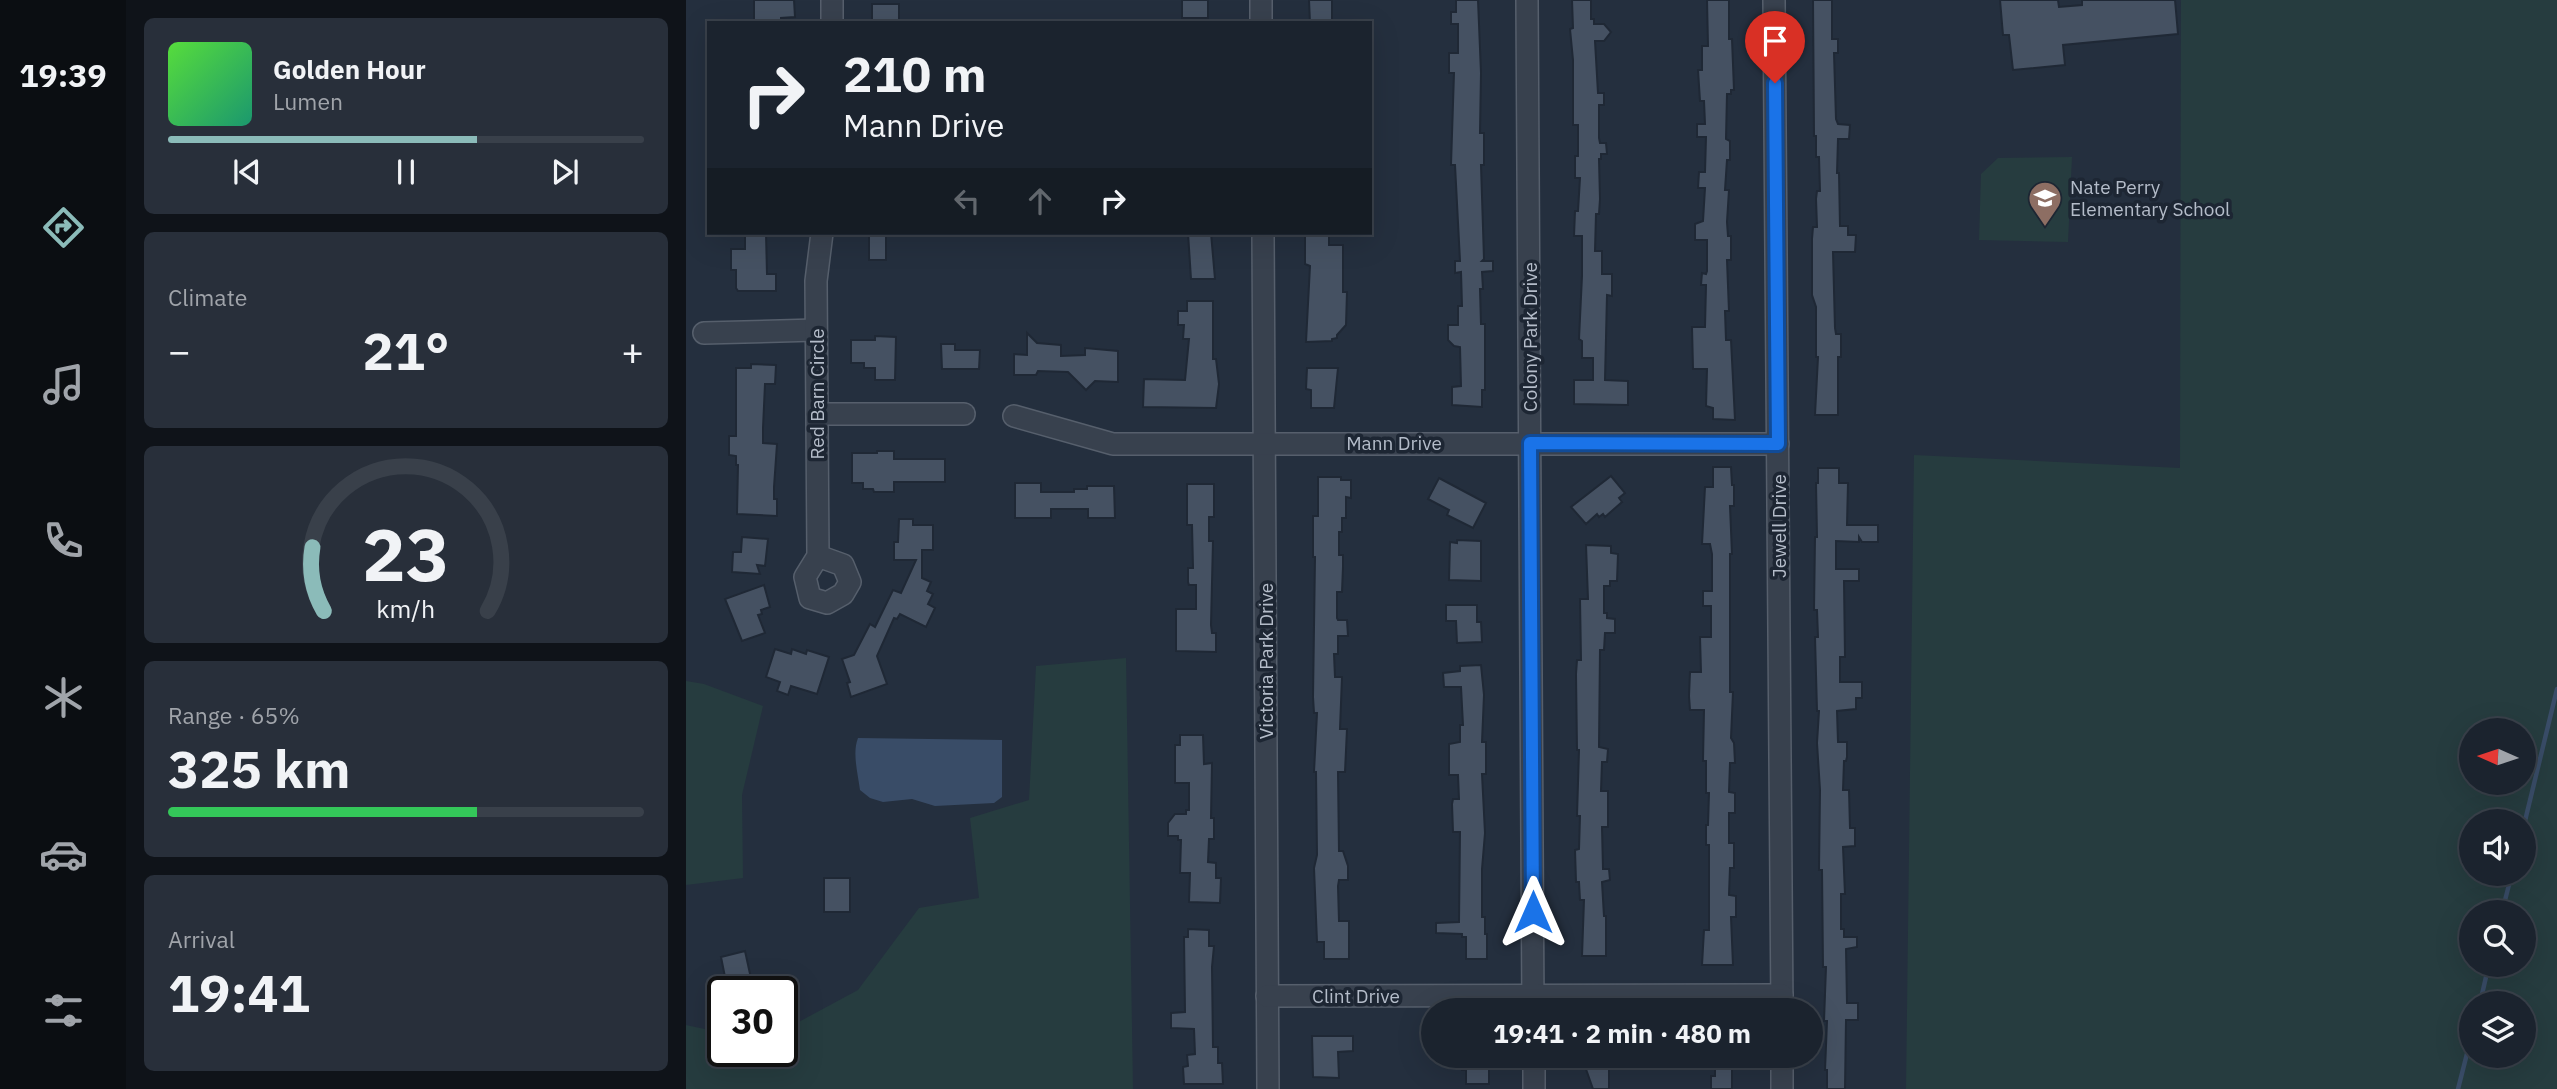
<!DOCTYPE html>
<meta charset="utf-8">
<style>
:root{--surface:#1b232e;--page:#282f3a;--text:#f1f3f6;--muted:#a0a4aa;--line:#39404a;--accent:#8bbbb9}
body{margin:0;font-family:"IBM Plex Sans",sans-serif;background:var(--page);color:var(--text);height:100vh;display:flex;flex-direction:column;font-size:26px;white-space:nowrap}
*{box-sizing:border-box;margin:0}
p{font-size:23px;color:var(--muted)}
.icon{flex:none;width:38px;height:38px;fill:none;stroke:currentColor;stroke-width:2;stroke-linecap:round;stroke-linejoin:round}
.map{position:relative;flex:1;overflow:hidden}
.sheet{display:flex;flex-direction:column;gap:18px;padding:18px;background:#0f1319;width:560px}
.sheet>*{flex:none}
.banner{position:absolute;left:21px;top:21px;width:665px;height:214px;border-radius:0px;box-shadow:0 7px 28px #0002,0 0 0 2px var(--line);background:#1b232e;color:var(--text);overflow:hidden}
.needle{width:46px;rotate:273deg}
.tools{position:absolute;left:1773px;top:718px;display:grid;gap:14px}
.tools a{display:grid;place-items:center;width:77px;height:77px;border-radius:50%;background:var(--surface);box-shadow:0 7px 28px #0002,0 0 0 2px var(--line);font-size:35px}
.speed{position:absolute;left:21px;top:976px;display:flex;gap:14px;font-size:35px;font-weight:700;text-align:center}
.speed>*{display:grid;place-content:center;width:91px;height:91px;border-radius:50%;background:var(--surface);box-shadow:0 7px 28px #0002,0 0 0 2px var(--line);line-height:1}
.speed .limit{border:4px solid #111;border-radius:10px;background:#fff;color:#111}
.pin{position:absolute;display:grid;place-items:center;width:60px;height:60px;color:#fff;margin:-72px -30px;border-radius:50% 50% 50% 0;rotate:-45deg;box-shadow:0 0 7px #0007}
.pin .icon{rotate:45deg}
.me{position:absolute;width:77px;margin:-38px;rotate:0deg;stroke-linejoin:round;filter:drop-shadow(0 0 5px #0008)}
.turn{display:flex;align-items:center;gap:24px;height:147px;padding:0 21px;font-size:32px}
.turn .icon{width:91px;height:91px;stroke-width:2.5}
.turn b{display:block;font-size:49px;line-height:60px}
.lanes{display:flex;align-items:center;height:66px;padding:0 21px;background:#0003;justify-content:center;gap:35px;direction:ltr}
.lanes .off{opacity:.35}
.big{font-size:52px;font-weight:700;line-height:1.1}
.sheet .card{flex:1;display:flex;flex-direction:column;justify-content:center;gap:10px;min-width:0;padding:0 24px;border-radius:10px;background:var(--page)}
.sheet .dial{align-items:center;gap:0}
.dial svg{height:182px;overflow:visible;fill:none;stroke:var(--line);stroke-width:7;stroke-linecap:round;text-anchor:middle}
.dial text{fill:var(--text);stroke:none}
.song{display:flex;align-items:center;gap:21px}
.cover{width:84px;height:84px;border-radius:10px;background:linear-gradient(135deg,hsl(110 70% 55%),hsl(160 70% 35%))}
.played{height:7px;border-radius:4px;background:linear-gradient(90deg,var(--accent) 65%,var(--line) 65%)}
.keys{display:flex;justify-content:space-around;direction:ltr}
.heat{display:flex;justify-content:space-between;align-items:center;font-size:38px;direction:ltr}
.charge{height:10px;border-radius:5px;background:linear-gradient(90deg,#34c759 65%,var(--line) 0)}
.trip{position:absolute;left:735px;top:998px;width:402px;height:70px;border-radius:35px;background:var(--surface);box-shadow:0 7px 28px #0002,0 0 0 2px var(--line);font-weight:700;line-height:70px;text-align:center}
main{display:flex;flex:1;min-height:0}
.menu{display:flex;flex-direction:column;width:126px;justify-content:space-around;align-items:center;background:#0b0e12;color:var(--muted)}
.menu .icon{width:49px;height:49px}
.menu .selected{color:var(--accent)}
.menu b{font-size:32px;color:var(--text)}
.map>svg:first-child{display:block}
</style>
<main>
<nav class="menu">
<b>19:39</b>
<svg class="icon selected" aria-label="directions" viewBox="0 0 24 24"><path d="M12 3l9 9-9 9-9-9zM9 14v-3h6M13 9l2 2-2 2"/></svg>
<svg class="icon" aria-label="music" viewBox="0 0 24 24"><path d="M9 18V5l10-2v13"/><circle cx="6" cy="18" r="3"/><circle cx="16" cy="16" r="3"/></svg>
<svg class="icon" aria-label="phone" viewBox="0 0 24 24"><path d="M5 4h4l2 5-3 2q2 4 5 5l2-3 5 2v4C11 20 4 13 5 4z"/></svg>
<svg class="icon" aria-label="climate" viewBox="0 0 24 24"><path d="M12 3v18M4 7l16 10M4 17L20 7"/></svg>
<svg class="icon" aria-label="car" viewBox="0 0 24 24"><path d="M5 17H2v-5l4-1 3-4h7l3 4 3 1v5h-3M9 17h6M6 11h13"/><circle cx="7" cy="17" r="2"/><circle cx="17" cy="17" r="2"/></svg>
<svg class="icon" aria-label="filters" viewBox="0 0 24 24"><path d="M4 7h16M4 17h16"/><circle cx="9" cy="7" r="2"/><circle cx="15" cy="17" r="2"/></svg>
</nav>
<section class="sheet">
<div class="card">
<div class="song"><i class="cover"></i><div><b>Golden Hour</b><p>Lumen</p></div></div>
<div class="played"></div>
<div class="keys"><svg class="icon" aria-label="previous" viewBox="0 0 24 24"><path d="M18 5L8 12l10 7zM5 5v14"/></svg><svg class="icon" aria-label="pause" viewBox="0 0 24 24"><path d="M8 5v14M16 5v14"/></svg><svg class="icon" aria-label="next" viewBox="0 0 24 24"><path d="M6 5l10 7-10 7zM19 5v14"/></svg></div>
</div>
<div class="card"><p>Climate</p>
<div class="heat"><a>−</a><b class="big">21°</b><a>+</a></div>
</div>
<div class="card dial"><svg viewBox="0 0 100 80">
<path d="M14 69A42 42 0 1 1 86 69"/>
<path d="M14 69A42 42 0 0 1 9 41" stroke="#8bbbb9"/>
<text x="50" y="56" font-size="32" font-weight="700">23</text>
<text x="50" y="72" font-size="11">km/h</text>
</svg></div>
<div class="card"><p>Range · 65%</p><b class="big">325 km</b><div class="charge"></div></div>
<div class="card"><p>Arrival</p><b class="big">19:41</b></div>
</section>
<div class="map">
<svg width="1871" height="1089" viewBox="0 0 1871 1089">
<rect width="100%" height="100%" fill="#242f3e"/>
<!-- green -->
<g fill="#263c3f" fill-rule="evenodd">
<path d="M1495 0H1871V1089H1220L1228 455 1494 468ZM1785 730H1838V782H1785ZM1785 821H1838V873H1785ZM1785 912H1838V964H1785ZM1785 1003H1838V1055H1785Z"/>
<polygon points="1386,157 1382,242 1293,240 1295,174 1312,158"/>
<polygon points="440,658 447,1089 0,1089 0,1025 37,1033 37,1052 96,1052 96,1031 172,990 233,908 293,898 284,818 343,800 350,666"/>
<polygon points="0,681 18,684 77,706 56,795 57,878 0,885"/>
</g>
<!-- water -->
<path fill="#394c67" d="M172 738 316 740V797L308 803 249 806 226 799 197 802 184 798 174 790C172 774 166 753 172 738Z"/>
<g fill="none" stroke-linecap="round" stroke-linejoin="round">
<!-- stream -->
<g stroke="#394c67" stroke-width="4.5">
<polyline points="1838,825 1871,689"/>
<polyline points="1816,912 1826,873"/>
<polyline points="1794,1003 1803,964"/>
<polyline points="1772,1089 1785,1038"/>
</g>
</g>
<!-- building -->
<g fill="#455162" stroke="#1f2835" stroke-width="2">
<polygon points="68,0 108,0 109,17 95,18 95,23 68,23"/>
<rect x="496" y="0" width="26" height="18"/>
<polygon points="623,0 646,0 646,23 624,23"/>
<polygon points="770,0 792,0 795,73 794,133 798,133 798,165 795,165 798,259 796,261 807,261 807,271 796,272 797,289 794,289 795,324 799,324 799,390 796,390 796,407 766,405 766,387 775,386 774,347 768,346 762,340 762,325 772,325 772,306 776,306 775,272 769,273 769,261 774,261 769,165 765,165 768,73 763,73 763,53 772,53 772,24 765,24 765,12 770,12"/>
<polygon points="886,0 905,0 905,19 908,19 908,24 918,24 925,32 918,41 909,41 912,93 918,93 918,105 913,105 913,138 914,143 920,143 921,154 915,154 915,159 913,159 914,199 913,214 910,214 909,251 916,251 916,274 926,274 926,296 921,295 919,380 942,381 942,405 888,404 888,380 907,380 907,358 896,358 896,341 893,339 896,276 896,236 888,236 889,211 892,211 894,178 889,178 889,156 892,156 892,125 887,125 887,60 884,29 887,28"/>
<polygon points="1021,0 1043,0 1043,39 1046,39 1048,90 1045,90 1045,94 1041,94 1040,139 1044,141 1044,160 1041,160 1039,190 1043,190 1041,222 1042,236 1045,236 1045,260 1041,260 1043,311 1039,311 1040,340 1045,340 1049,420 1027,419 1027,408 1020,406 1021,369 1007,369 1006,327 1019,327 1020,285 1015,285 1016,273 1020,274 1021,271 1021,240 1009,240 1009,224 1017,221 1019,188 1012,188 1013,172 1019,172 1020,137 1011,137 1011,124 1019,124 1018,101 1014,101 1012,70 1016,70 1016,46 1022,46"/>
<polygon points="1127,0 1146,0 1146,39 1152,39 1152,53 1148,53 1150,119 1152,124 1164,125 1163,139 1152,139 1151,173 1153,173 1154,226 1162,226 1162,235 1170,235 1169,252 1147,252 1149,328 1150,334 1155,334 1155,357 1152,357 1152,415 1129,415 1132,357 1130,357 1130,307 1126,295 1126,239 1127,227 1131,227 1130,199 1131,191 1134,191 1133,157 1130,157 1130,136 1128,136"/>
<polygon points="1314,0 1372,0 1373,7 1396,5 1396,0 1489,0 1492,34 1377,45 1379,65 1327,70 1323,35 1317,35"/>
<polygon points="186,4 213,4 213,23 193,23 193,20 186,20"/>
<polygon points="59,233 80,233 81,274 90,274 90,291 52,291 50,288 50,270 45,270 45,249 59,249"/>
<rect x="183" y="233" width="17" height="27"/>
<polygon points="502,233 525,233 529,279 505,279"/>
<polygon points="619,233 637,233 637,235 643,235 643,245 657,245 657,292 661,292 660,325 651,335 651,338 646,339 646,341 620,342 624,266 619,264"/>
<polygon points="501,301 527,301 527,359 530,359 533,384 530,408 457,407 458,379 499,380 503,339 497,339 498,325 492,325 492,311 501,311"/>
<polygon points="341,333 351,343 375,345 375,356 399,355 399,348 432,351 432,382 409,381 400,390 382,372 352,371 350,375 328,375 328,354 341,355"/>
<polygon points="189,336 210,337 209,380 189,380 189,368 178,368 178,363 165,363 165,340 189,340"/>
<polygon points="255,344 269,344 269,350 294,350 293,369 256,369"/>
<polygon points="65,364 90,365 89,384 79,384 77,428 77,443 91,444 88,487 88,499 91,499 91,516 51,514 52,465 50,465 50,456 43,455 43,436 50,436 50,368 65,368"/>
<polygon points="621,368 652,368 648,408 625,408 625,390 620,389"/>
<polygon points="191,451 208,451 208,459 259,459 259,482 208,482 208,492 188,492 187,489 177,489 177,483 166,483 166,453 191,453"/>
<polygon points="1027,467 1045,467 1046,485 1048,485 1048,506 1044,506 1046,554 1044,554 1044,692 1047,692 1045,738 1048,743 1049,763 1044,763 1043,792 1049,793 1049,813 1043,813 1043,843 1048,843 1048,868 1044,868 1043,895 1050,896 1050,917 1045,917 1047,965 1016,965 1018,930 1023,930 1023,845 1020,845 1020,825 1022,825 1023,793 1020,793 1020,761 1017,761 1018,710 1004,710 1003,696 1004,672 1015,672 1014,637 1025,637 1025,606 1017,606 1017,591 1026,591 1026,554 1024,544 1016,544 1019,487 1027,487"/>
<polygon points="1132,468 1153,468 1153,483 1162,483 1161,525 1192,525 1192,542 1176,542 1173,537 1173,542 1150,541 1150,569 1173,569 1173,581 1158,581 1159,657 1154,657 1154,682 1176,682 1176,698 1170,698 1170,709 1151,711 1152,742 1161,742 1161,757 1160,761 1158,761 1157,790 1163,790 1164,828 1169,828 1169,846 1157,847 1159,894 1155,894 1155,929 1158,929 1158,937 1171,937 1171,947 1160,949 1161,1003 1172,1003 1172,1020 1160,1020 1159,1089 1141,1089 1141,1070 1139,1070 1141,1021 1138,1021 1140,967 1137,967 1136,870 1133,870 1134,790 1131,743 1133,711 1131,711 1129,637 1132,637 1131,610 1128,610 1129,537 1131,537 1130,483 1132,483"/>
<polygon points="925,476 939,493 933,498 936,502 919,517 917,514 913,517 911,514 900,524 885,507"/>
<polygon points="632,477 655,477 655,480 665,480 665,498 660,497 660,518 656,518 656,532 653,532 653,555 657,555 657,567 656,592 651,592 651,618 652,620 661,620 662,636 652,636 652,654 648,654 649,677 656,677 654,729 661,729 659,772 652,772 653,851 657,851 662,866 662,880 653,880 652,886 653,921 663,921 663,959 638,959 638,942 631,942 628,868 631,855 630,772 628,772 631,713 628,713 627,697 629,557 627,557 627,516 632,516"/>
<polygon points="753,478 800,503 787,528 761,515 763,510 742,499"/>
<polygon points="329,483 355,483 355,492 388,492 388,489 401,489 401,486 428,486 429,518 402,518 402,509 365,509 365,518 329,518"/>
<polygon points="501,484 528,484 528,517 523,517 523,541 527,541 525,625 526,633 530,633 530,652 490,651 490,609 510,609 510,585 503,585 502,582 502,568 507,568 506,525 501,525"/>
<polygon points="213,519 227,519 227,525 247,525 247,550 236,550 236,578 245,582 241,591 247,594 242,604 249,608 240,627 214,614 211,619 208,618 191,656 201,684 165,697 161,683 164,682 156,659 168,655 184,624 189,627 207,590 215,593 230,560 208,560 208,542 212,542"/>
<polygon points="56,537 82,539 79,566 71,565 74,574 46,572 47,552 55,552"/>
<polygon points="771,540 795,541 795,581 763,580 764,542 771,543"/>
<polygon points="900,545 925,546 925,553 932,554 931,581 924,581 924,586 918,586 918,613 921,613 921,618 929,619 929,633 919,633 918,650 914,650 913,747 922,749 921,762 916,762 915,791 922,791 922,827 916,827 917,869 923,869 924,880 916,882 918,916 920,916 920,956 896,956 898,900 894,900 893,882 890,882 889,850 893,849 894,816 891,816 893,750 891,750 890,674 891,660 895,660 894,599 902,599"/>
<polygon points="78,585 84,607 75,610 76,614 72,615 79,633 56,641 39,599"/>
<polygon points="760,605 791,605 791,622 795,622 796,642 771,643 770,621 760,621"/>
<polygon points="89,649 105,654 106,649 120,654 121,650 143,657 131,694 105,686 102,695 91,691 94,682 80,677"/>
<polygon points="795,665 798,695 796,742 800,742 800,774 796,774 799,833 796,869 796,917 799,917 799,934 801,934 801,959 780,959 780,937 776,937 776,934 750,933 750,923 773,922 774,832 767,832 766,804 767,799 773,799 772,775 763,775 763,744 774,742 774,725 777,725 775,687 758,687 757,673 774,671 774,666"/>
<polygon points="494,735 517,735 518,764 526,763 525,818 528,818 528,839 523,839 522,862 530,863 530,878 535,878 534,903 503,902 504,873 494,873 495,840 492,840 492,836 482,836 482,823 489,814 500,814 500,810 503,810 503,783 489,783 489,745 494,745"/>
<rect x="138" y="878" width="26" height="34"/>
<polygon points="502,929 523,930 523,946 528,946 526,967 527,1047 532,1047 532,1063 536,1063 537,1084 498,1084 497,1067 502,1066 501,1055 509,1054 508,1029 485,1028 485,1013 499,1012 498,937 502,937"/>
<polygon points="59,951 68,992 42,992 35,957"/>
<polygon points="626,1036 667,1036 667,1051 652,1052 653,1078 627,1077"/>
<polygon points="776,1055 803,1055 803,1084 780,1084 780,1070 776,1070"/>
<polygon points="895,1055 951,1055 951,1057 923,1067 923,1089 907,1089"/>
<polygon points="1029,1055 1046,1055 1046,1089 1025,1089 1025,1076 1029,1076"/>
</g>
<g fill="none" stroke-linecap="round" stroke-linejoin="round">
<defs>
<g id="minor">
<polyline points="146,0 146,23"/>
<polyline points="575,0 575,23"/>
<polyline points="841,0 847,1010"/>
<polyline points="1088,0 1096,1010"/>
<polyline points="577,233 582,1089"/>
<polyline points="18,333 130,330"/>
<polyline points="131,414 278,414"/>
<polyline points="328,416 427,444 1092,444"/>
<polyline points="132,556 157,565 164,582 157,594 141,603 124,598 119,577 132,556 130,281 136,233"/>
<polyline points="581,996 1096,995"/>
<polyline points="848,1055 848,1089"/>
<polyline points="1096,1055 1096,1089"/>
</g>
</defs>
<!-- minor casing -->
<use href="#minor" stroke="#565f6c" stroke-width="24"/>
<!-- minor -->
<use href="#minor" stroke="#38414e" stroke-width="21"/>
</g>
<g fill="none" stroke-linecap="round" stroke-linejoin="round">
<defs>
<polyline id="route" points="847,912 844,443 1092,444 1089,83"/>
</defs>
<!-- route casing -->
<use href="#route" stroke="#114b97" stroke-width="18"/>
<!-- route -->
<use href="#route" stroke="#1a73e8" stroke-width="12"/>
</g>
<!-- icons -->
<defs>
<symbol id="school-pin" viewBox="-11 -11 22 30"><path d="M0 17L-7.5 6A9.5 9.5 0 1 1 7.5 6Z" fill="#8d6e63" stroke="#1d2633"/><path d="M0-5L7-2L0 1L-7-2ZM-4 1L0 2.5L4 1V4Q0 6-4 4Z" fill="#fff"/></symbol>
</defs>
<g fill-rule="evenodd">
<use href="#school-pin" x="1340" y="179" width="38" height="52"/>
</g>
<g text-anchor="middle" stroke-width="7" stroke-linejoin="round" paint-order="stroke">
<!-- poi labels -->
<g font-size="19" fill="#b4bcc9" stroke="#1d2633" text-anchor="start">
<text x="1384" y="194">Nate Perry<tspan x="1384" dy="22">Elementary School</tspan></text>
</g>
<!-- street labels -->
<g font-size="19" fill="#b4bcc9" stroke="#1d2633">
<text transform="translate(844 337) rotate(-90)" y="7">Colony Park Drive</text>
<text transform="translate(131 394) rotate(-90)" y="7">Red Barn Circle</text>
<text x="708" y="450">Mann Drive</text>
<text transform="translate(1093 526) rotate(-90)" y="7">Jewell Drive</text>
<text transform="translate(580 661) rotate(-90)" y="7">Victoria Park Drive</text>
<text x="670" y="1003">Clint Drive</text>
</g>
</g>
</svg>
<div class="tools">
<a><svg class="needle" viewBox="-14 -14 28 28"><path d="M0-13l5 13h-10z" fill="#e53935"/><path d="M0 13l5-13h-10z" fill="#a0a4aa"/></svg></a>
<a><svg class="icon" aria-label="sound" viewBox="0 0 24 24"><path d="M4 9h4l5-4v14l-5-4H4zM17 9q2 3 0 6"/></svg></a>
<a><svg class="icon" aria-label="search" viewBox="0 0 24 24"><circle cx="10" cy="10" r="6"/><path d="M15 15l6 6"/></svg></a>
<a><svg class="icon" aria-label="layers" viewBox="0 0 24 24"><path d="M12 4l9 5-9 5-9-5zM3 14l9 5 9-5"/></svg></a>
</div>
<div class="speed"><div class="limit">30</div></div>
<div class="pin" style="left:1089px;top:83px;background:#d93025"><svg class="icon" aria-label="arrive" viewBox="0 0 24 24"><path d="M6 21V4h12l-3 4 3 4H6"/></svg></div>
<svg class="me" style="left:847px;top:912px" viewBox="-20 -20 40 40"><path d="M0-17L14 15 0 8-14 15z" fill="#1a73e8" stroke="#fff" stroke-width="4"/></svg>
<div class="trip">19:41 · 2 min · 480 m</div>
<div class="banner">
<div class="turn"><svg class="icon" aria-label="right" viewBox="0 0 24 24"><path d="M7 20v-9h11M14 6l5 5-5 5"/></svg><div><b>210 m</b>Mann Drive</div></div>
<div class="lanes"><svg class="icon off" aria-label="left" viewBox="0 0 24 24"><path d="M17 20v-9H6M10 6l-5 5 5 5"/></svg><svg class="icon off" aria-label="ahead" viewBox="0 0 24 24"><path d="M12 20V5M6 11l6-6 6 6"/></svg><svg class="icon" aria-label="right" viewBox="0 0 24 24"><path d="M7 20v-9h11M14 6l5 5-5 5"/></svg></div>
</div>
</div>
</main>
